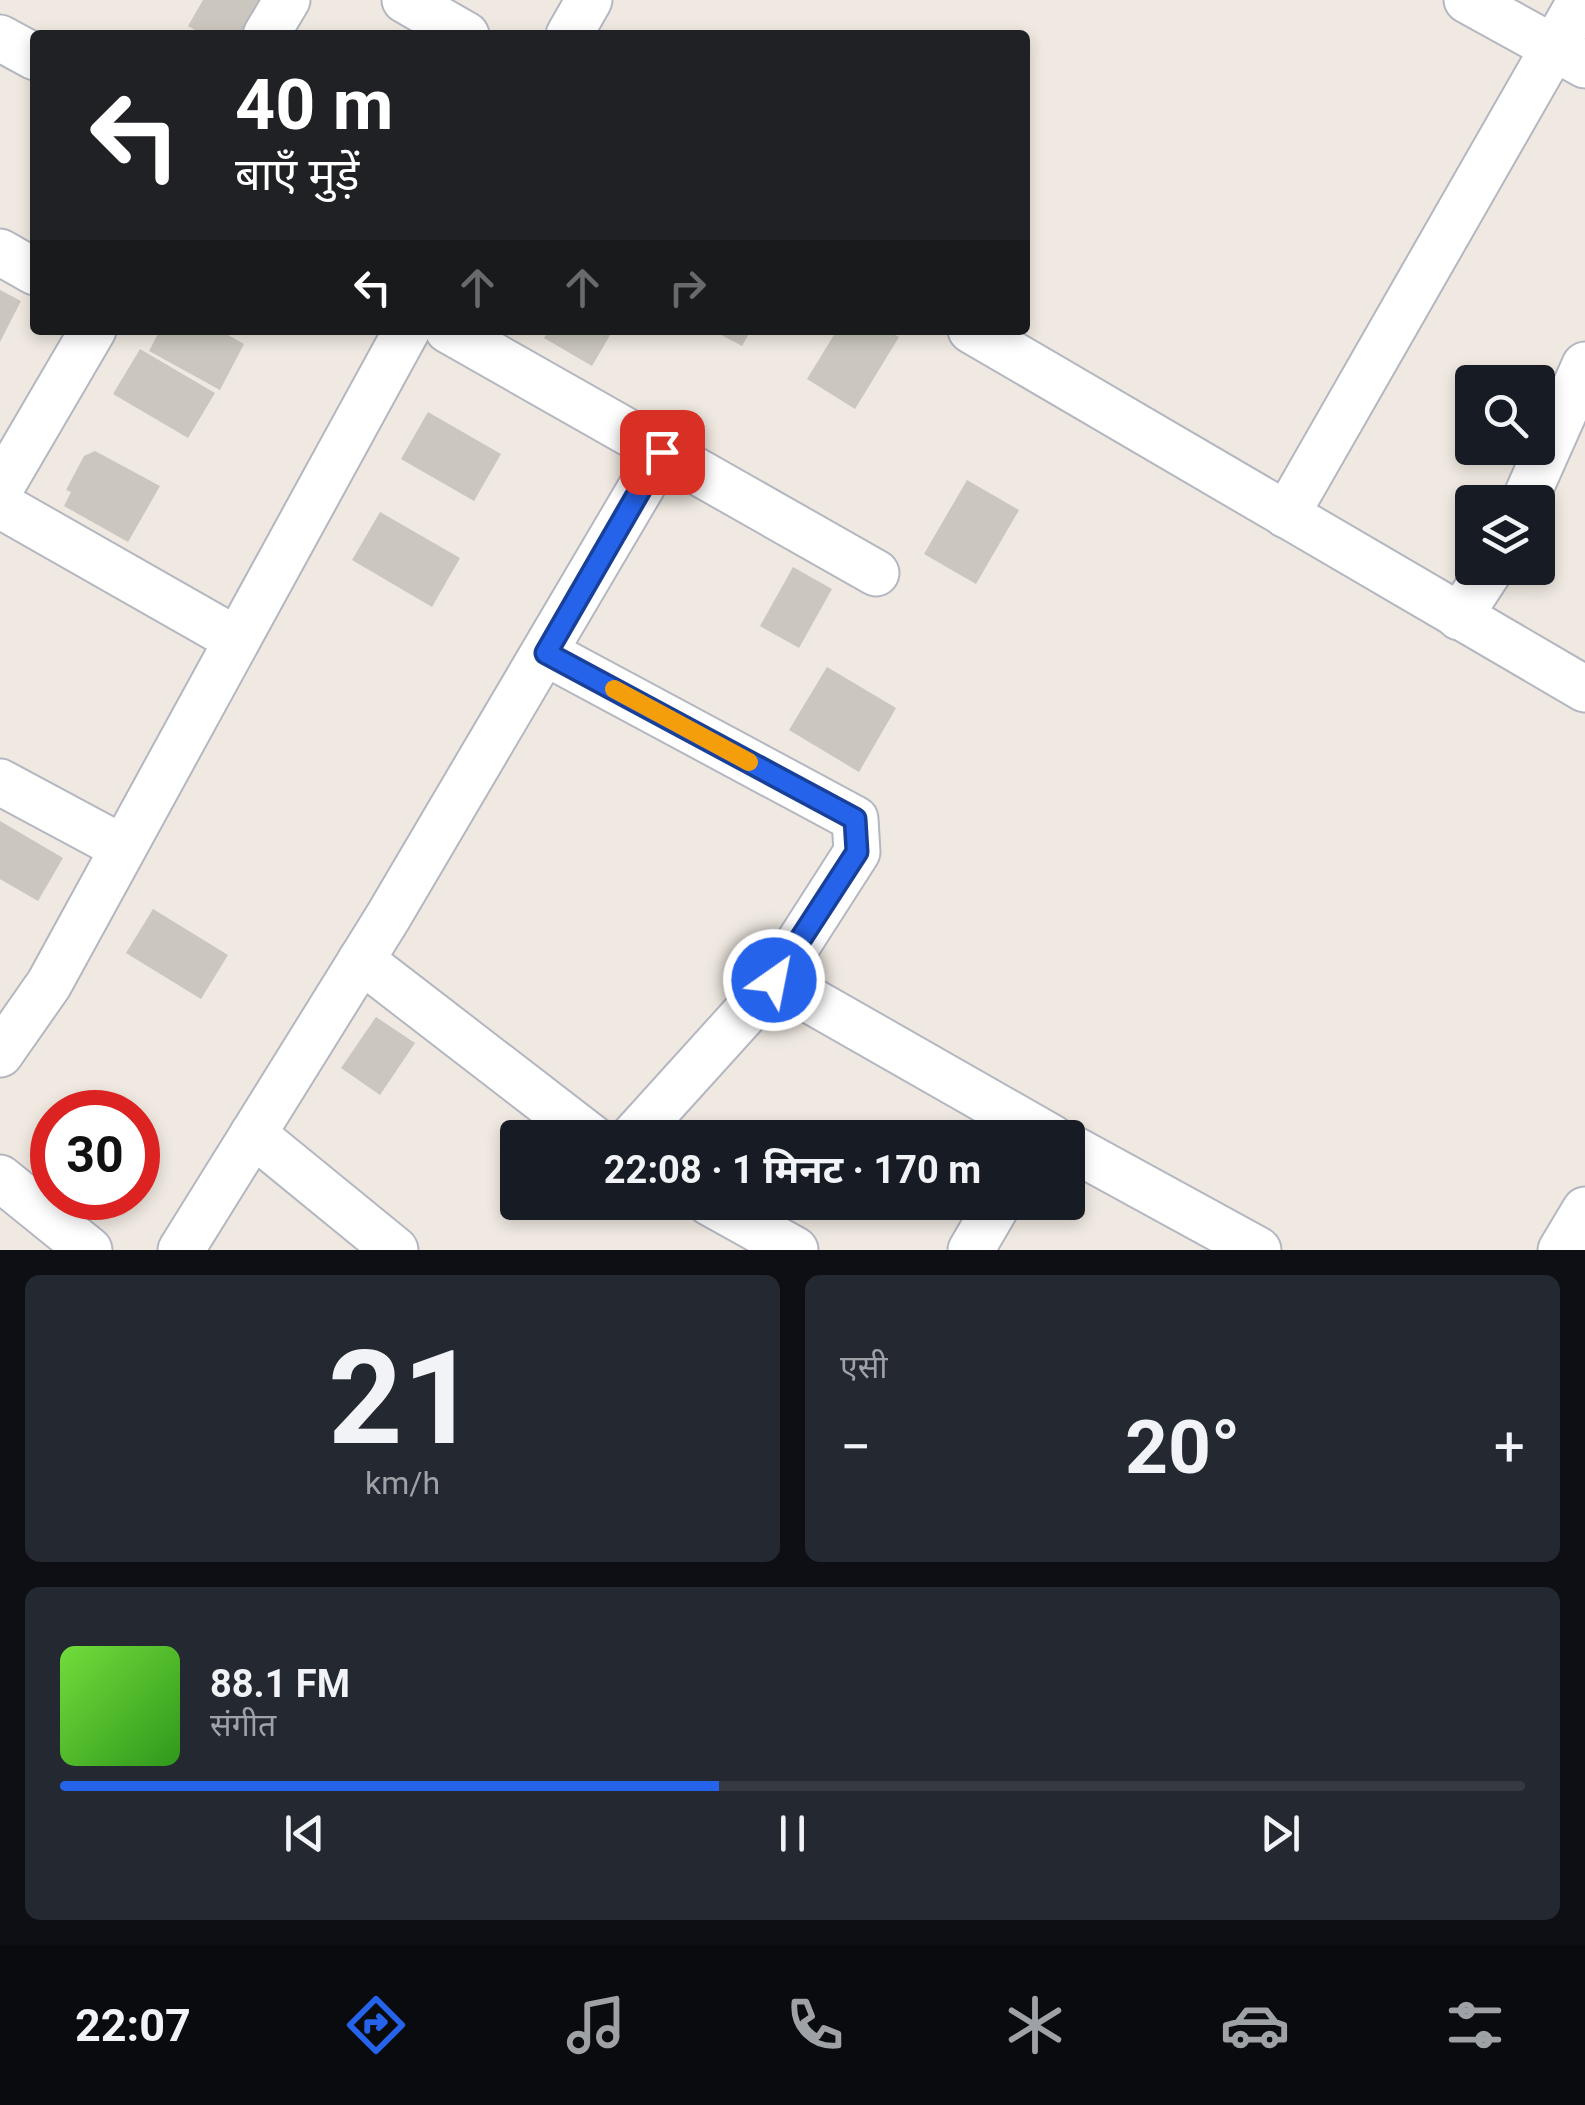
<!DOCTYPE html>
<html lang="hi">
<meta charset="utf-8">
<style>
:root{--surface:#171b24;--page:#242831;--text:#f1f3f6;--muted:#9ea1a6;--line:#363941;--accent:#2563eb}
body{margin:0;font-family:Roboto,"Noto Sans Devanagari",sans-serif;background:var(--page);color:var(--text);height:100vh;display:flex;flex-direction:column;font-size:38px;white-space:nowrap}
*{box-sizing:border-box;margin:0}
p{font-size:32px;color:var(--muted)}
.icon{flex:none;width:55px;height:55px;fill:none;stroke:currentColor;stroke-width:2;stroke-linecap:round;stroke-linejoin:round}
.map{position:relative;height:1250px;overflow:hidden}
.details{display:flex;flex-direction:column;gap:25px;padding:25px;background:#0d0f14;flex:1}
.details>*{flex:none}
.top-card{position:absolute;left:30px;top:30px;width:1000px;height:305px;border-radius:10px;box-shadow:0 5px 15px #0003;background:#202124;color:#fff;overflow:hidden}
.controls{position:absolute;left:1455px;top:365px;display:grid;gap:20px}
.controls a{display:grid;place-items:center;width:100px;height:100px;border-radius:10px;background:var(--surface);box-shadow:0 5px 15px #0003;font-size:50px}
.speed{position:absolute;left:30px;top:1090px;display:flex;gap:20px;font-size:50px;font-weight:700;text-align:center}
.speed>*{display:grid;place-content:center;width:130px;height:130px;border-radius:50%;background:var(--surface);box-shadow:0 5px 15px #0003;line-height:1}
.speed .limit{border:15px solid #d22;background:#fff;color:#111}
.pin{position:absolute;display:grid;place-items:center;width:85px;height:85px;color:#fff;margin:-42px;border-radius:20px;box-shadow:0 5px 15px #0006}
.me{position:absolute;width:110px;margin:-55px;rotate:33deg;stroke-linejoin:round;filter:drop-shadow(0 0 8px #0008)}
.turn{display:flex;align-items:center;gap:35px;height:210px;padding:0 40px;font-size:45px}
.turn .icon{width:130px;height:130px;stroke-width:2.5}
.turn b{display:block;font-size:70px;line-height:85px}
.lanes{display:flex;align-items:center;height:95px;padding:0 40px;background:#0003;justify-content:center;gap:50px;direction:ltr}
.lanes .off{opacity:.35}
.big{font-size:75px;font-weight:700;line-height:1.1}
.details .tile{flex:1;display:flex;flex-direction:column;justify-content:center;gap:15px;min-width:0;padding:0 35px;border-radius:15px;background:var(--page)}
.details .dial{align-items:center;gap:0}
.dial b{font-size:130px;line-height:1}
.song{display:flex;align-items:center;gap:30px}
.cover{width:120px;height:120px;border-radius:15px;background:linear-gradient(135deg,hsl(100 70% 55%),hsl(110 70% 35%))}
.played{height:10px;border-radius:5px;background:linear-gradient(90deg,var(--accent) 45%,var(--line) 45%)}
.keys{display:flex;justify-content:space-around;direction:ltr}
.heat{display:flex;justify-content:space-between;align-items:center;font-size:55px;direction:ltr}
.details .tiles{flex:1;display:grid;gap:25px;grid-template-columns:1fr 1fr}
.tile:last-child{grid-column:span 2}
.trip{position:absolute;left:500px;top:1120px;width:585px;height:100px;border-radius:10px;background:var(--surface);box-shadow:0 5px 15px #0003;font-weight:700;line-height:100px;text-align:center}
.menu{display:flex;height:160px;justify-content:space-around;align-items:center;background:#090b0e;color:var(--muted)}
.menu .icon{width:70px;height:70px}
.menu .on{color:var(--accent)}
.menu b{font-size:45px;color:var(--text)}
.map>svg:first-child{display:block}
</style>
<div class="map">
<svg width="1585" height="1250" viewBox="0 0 1585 1250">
<rect width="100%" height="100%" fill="#efe9e1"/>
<!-- building -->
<g fill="#cbc7bf">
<polygon points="203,0 268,0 248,35 204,35 188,26"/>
<polygon points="0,290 21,301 0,342"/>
<polygon points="160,330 219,330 244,344 220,390 149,351"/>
<polygon points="549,330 613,330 592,366 544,338"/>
<polygon points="712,330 751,330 742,346"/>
<polygon points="837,330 887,330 899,337 855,409 807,379"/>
<polygon points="140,349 215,393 188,438 113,394"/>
<polygon points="428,412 501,454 474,501 401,459"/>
<polygon points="95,451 160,486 128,542 64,506 71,492 66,490 84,456"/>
<polygon points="967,480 1019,510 976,584 924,554"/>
<polygon points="380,512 460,558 432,607 352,560"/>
<polygon points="793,567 832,589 799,648 760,626"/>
<polygon points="827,667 896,708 859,772 789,730"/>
<polygon points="0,821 63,858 38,901 0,879"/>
<polygon points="153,909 228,955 201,999 126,953"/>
<polygon points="376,1017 415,1043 380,1095 341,1068"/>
</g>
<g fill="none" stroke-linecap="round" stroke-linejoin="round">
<defs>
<g id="minor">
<polyline points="405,0 466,35"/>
<polyline points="1467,0 1585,65"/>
<polyline points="266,35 287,0"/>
<polyline points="569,35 589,0"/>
<polyline points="0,38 35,57"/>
<polyline points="0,252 35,272"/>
<polyline points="448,330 876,573"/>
<polyline points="971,330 1585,689"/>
<polyline points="0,489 93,330"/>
<polyline points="1524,502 1585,365"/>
<polyline points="0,505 237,640"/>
<polyline points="1286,515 1581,0"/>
<polyline points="1459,617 1491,568"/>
<polyline points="546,653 855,819 857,852 775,980 632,1138"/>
<polyline points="0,782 123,848"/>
<polyline points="361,960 592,1138"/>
<polyline points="775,980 1052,1138"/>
<polyline points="0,1054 49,984 407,330"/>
<polyline points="253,1134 395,1250"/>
<polyline points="1068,1146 1258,1250"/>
<polyline points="0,1178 89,1250"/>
<polyline points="709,1202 795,1250"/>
<polyline points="181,1250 388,917 662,452"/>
<polyline points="971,1250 999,1202"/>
<polyline points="1561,1250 1585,1210"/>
</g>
</defs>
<!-- minor casing -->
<use href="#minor" stroke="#b4b7c1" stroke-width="49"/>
<!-- minor -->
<use href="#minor" stroke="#fff" stroke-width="45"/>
</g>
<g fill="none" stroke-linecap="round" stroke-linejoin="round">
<defs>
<polyline id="route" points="662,452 546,653 855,819 857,852 774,980"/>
</defs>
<!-- route casing -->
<use href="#route" stroke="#184099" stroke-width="25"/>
<!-- route -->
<use href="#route" stroke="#2563eb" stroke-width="18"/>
<!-- slow -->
<polyline stroke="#f59e0b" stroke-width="18" points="614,689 749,762"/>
</g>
</svg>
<div class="controls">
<a><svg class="icon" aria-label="search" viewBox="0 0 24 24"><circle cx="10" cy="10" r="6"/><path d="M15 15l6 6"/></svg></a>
<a><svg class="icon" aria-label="layers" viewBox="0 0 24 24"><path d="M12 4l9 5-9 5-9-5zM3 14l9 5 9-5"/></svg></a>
</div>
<div class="speed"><div class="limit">30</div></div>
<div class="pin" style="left:662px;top:452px;background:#d93025"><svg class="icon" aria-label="arrive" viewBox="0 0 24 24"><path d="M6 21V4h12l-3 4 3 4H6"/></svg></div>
<svg class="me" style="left:774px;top:980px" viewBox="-20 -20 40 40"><circle r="17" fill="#2563eb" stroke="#fff" stroke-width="3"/><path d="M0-11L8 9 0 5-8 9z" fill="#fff"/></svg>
<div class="trip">22:08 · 1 मिनट · 170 m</div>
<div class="top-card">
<div class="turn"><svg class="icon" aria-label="left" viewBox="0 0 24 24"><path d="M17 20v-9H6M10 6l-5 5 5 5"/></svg><div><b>40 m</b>बाएँ मुड़ें</div></div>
<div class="lanes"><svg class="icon" aria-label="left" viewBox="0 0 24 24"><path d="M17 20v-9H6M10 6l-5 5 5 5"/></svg><svg class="icon off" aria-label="ahead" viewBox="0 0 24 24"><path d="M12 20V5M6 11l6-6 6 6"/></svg><svg class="icon off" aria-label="ahead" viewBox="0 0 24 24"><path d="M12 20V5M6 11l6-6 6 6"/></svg><svg class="icon off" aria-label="right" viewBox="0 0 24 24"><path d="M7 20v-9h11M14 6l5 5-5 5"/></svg></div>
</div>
</div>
<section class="details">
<div class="tiles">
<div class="tile dial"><b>21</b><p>km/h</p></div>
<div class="tile"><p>एसी</p>
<div class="heat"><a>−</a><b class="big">20°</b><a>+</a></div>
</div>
<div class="tile">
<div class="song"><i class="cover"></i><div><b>88.1 FM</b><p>संगीत</p></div></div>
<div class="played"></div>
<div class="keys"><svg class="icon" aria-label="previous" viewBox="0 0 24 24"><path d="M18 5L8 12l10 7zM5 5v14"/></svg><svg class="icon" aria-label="pause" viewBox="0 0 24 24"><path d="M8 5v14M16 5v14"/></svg><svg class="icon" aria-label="next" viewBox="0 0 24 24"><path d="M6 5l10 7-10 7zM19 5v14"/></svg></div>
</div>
</div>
</section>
<nav class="menu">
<b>22:07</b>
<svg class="icon on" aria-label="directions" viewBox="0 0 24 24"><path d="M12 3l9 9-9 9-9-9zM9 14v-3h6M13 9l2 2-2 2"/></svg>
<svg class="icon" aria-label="music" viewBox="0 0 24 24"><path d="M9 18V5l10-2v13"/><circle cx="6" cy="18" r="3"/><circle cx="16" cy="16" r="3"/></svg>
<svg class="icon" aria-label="phone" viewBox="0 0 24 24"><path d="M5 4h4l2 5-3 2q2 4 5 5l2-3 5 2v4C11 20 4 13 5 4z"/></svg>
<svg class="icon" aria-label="climate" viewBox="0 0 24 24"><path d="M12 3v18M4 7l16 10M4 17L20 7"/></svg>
<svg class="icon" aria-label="car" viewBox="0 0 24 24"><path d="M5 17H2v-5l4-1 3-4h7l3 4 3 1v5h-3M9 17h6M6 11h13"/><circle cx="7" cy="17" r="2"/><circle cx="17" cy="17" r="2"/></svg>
<svg class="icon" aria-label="filters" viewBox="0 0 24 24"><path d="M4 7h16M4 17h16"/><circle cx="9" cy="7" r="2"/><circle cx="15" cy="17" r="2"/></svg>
</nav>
